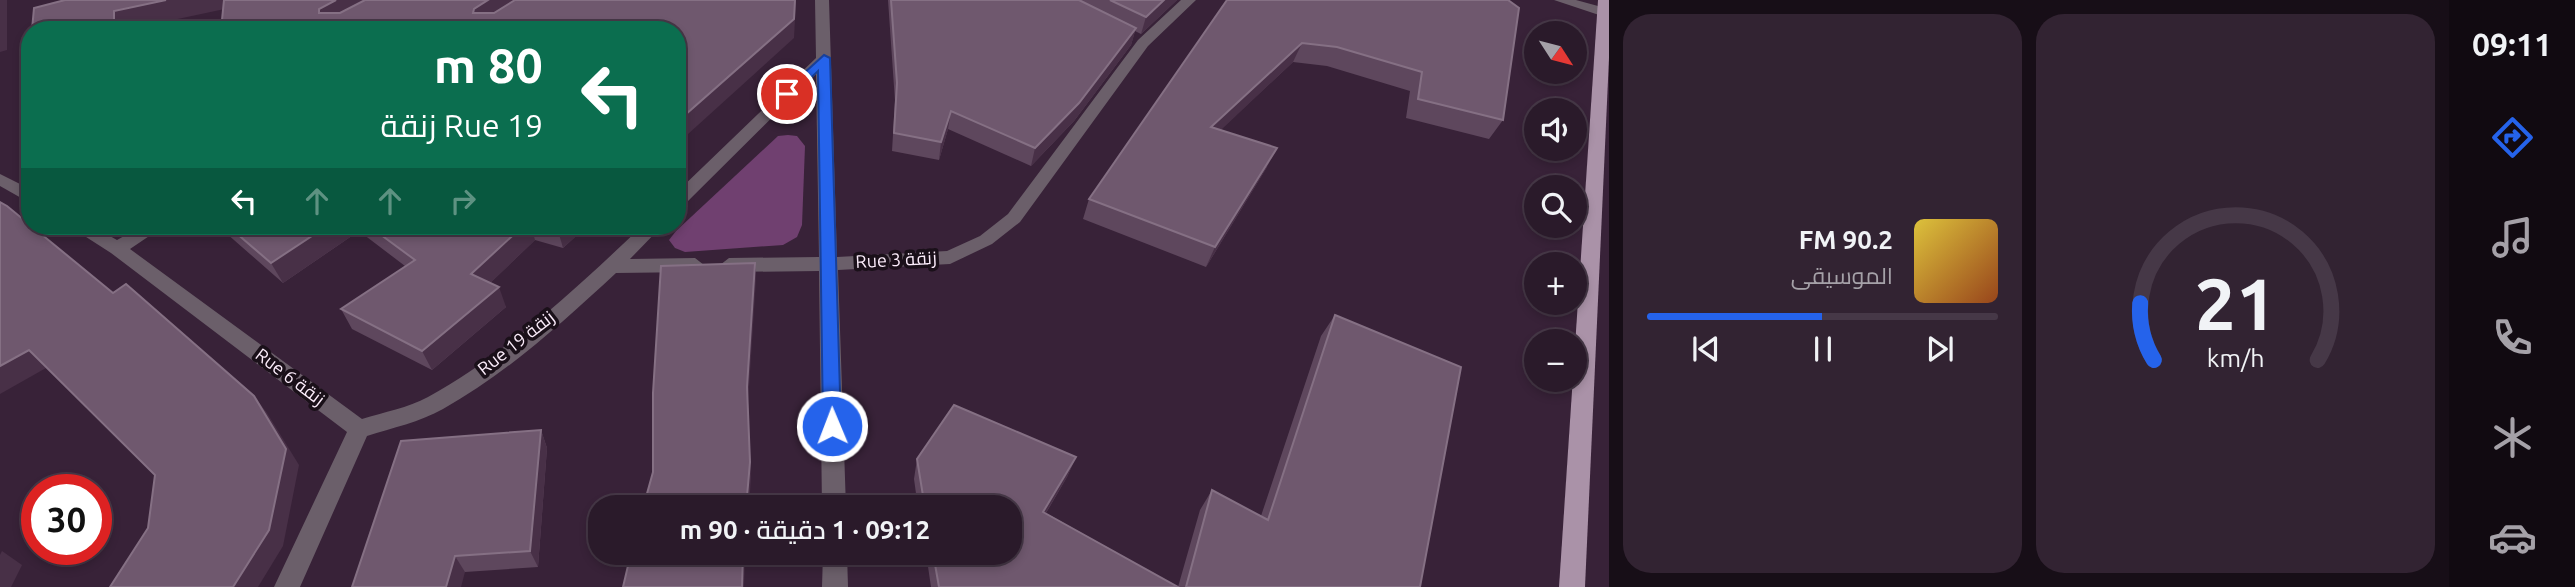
<!DOCTYPE html>
<html lang="ar">
<meta charset="utf-8">
<style>
:root{--surface:#2a1a2a;--page:#322332;--text:#f1f3f6;--muted:#a5a1a8;--line:#463847;--accent:#2563eb}
body{margin:0;font-family:Ubuntu,Cairo,sans-serif;background:var(--page);color:var(--text);direction:rtl;height:100vh;display:flex;flex-direction:column;font-size:26px;white-space:nowrap}
*{box-sizing:border-box;margin:0}
p{font-size:23px;color:var(--muted)}
.icon{flex:none;width:38px;height:38px;fill:none;stroke:currentColor;stroke-width:2;stroke-linecap:round;stroke-linejoin:round}
.map{position:relative;flex:1;overflow:hidden;direction:ltr}
.drawer{display:flex;flex-direction:column;gap:14px;padding:14px;background:#170e17;width:840px}
.drawer>*{flex:none}
.top-card{position:absolute;left:21px;top:21px;width:665px;height:214px;border-radius:28px;box-shadow:0 4px 10px #0003,0 0 0 2px var(--line);direction:rtl;background:#0b6e4f;color:#fff;overflow:hidden}
.needle{width:46px;rotate:126deg}
.fabs{position:absolute;left:1524px;top:21px;display:grid;gap:14px}
.fabs a{display:grid;place-items:center;width:63px;height:63px;border-radius:50%;background:var(--surface);box-shadow:0 4px 10px #0003,0 0 0 2px var(--line);font-size:35px}
.speed{position:absolute;left:21px;top:474px;display:flex;gap:14px;font-size:35px;font-weight:700;text-align:center}
.speed>*{display:grid;place-content:center;width:91px;height:91px;border-radius:50%;background:var(--surface);box-shadow:0 4px 10px #0003,0 0 0 2px var(--line);line-height:1}
.speed .limit{border:10px solid #d22;background:#fff;color:#111}
.pin{position:absolute;display:grid;place-items:center;width:60px;height:60px;color:#fff;margin:-30px;border:4px solid #fff;border-radius:50%;box-shadow:0 2px 7px #0007}
.me{position:absolute;width:77px;margin:-38px;rotate:359deg;stroke-linejoin:round;filter:drop-shadow(0 0 5px #0008)}
.turn{display:flex;align-items:center;gap:24px;height:147px;padding:0 28px;font-size:32px}
.turn .icon{width:91px;height:91px;stroke-width:2.5}
.turn b{display:block;font-size:49px;line-height:60px}
.lanes{display:flex;align-items:center;height:66px;padding:0 28px;background:#0003;justify-content:center;gap:35px;direction:ltr}
.lanes .off{opacity:.35}
.drawer .tile{flex:1;display:flex;flex-direction:column;justify-content:center;gap:10px;min-width:0;padding:0 24px;border-radius:28px;background:var(--page)}
.drawer .dial{align-items:center;gap:0}
.dial svg{height:182px;overflow:visible;fill:none;stroke:var(--line);stroke-width:7;stroke-linecap:round;text-anchor:middle}
.dial text{fill:var(--text);stroke:none}
.song{display:flex;align-items:center;gap:21px}
.cover{width:84px;height:84px;border-radius:10px;background:linear-gradient(135deg,hsl(50 70% 55%),hsl(20 70% 35%))}
.played{height:7px;border-radius:4px;background:linear-gradient(90deg,var(--accent) 50%,var(--line) 50%)}
.keys{display:flex;justify-content:space-around;direction:ltr}
.drawer .tiles{flex:1;display:grid;gap:14px;grid-template-columns:repeat(2,1fr)}
.trip{position:absolute;left:588px;top:495px;width:434px;height:70px;border-radius:28px;background:var(--surface);box-shadow:0 4px 10px #0003,0 0 0 2px var(--line);font-weight:600;line-height:70px;text-align:center;direction:rtl}
main{display:flex;flex:1;min-height:0}
.tabs{display:flex;flex-direction:column;width:126px;justify-content:space-around;align-items:center;background:#110a11;color:var(--muted)}
.tabs .icon{width:49px;height:49px}
.tabs .selected{color:var(--accent)}
.tabs b{font-size:32px;color:var(--text)}
.map>svg:first-child{display:block}
</style>
<main>
<nav class="tabs">
<b>09:11</b>
<svg class="icon selected" aria-label="directions" viewBox="0 0 24 24"><path d="M12 3l9 9-9 9-9-9zM9 14v-3h6M13 9l2 2-2 2"/></svg>
<svg class="icon" aria-label="music" viewBox="0 0 24 24"><path d="M9 18V5l10-2v13"/><circle cx="6" cy="18" r="3"/><circle cx="16" cy="16" r="3"/></svg>
<svg class="icon" aria-label="phone" viewBox="0 0 24 24"><path d="M5 4h4l2 5-3 2q2 4 5 5l2-3 5 2v4C11 20 4 13 5 4z"/></svg>
<svg class="icon" aria-label="climate" viewBox="0 0 24 24"><path d="M12 3v18M4 7l16 10M4 17L20 7"/></svg>
<svg class="icon" aria-label="car" viewBox="0 0 24 24"><path d="M5 17H2v-5l4-1 3-4h7l3 4 3 1v5h-3M9 17h6M6 11h13"/><circle cx="7" cy="17" r="2"/><circle cx="17" cy="17" r="2"/></svg>
</nav>
<section class="drawer">
<div class="tiles">
<div class="tile dial"><svg viewBox="0 0 100 80">
<path d="M14 69A42 42 0 1 1 86 69"/>
<path d="M14 69A42 42 0 0 1 8 44" stroke="#2563eb"/>
<text x="50" y="56" font-size="32" font-weight="700">21</text>
<text x="50" y="72" font-size="11">km/h</text>
</svg></div>
<div class="tile">
<div class="song"><i class="cover"></i><div><b>90.2 FM</b><p>الموسيقى</p></div></div>
<div class="played"></div>
<div class="keys"><svg class="icon" aria-label="previous" viewBox="0 0 24 24"><path d="M18 5L8 12l10 7zM5 5v14"/></svg><svg class="icon" aria-label="pause" viewBox="0 0 24 24"><path d="M8 5v14M16 5v14"/></svg><svg class="icon" aria-label="next" viewBox="0 0 24 24"><path d="M6 5l10 7-10 7zM19 5v14"/></svg></div>
</div>
</div>
</section>
<div class="map">
<svg width="1609" height="587" viewBox="0 0 1609 587">
<rect width="100%" height="100%" fill="#382238"/>
<!-- green -->
<polygon fill="#704070" points="788,135 797,136 805,146 802,225 797,237 783,245 685,252 675,248 669,240 676,231 778,136"/>
<g fill="none" stroke-linecap="round" stroke-linejoin="round">
<!-- minor -->
<g fill="#6b5f6a" fill-rule="evenodd">
<polygon points="815,0 829,0 837,257 947,251 980,236 1008,214 1138,40 1181,0 1196,0 1148,46 1020,222 992,244 950,264 838,270 846,508 822,508 819,271 729,272 720,265 729,258 819,257 816,74 683,206 677,208 677,192 816,58"/>
<polygon points="1554,0 1576,0 1609,9 1609,15 1599,15"/>
<polygon points="0,174 30,189 30,203 0,186"/>
<path d="M69 226H92L117 240 142 226H164L130 249 362 419C384 412 408 408 428 397 507 353 577 288 642 226H662L630 259 695 258 704 265 695 272 616 273C563 322 506 374 443 409 420 422 392 428 367 436L300 587H274L347 432 111 253Z"/>
<polygon points="823,553 847,553 848,587 822,587"/>
</g>
<!-- primary -->
<polygon fill="#aa92a8" fill-rule="evenodd" points="1598,0 1609,0 1609,58 1585,587 1559,587"/>
</g>
<!-- wall -->
<g fill="#5e475d">
<polygon points="888,0 1177,0 1141,34 1135,31 1131,45 1074,121 1031,166 948,129 939,160 892,151 895,101"/>
<polygon points="1227,0 1508,0 1503,120 1489,139 1406,118 1410,91 1327,66 1293,62 1220,130 1267,167 1206,267 1083,219 1089,199"/>
<polygon points="218,226 587,226 563,248 535,240 490,283 506,307 432,370 352,329 341,309 405,266 359,231 283,283"/>
<polygon points="1335,315 1420,587 1178,587 1200,510 1212,490 1261,516 1321,336"/>
<polygon points="541,430 547,448 538,567 465,572 352,587"/>
<polygon points="1076,457 1067,477 1046,513 1178,587 931,587 926,553 1010,553 1010,508 918,508 914,479 917,459"/>
</g>
<!-- shaded-wall -->
<g fill="#483047">
<polygon points="0,0 7,0 7,50 0,52"/>
<polygon points="166,0 231,0 234,7 126,30 114,30 114,11"/>
<polygon points="336,0 380,0 328,28 319,13 319,9"/>
<polygon points="488,0 524,0 480,28 473,13 474,9"/>
<polygon points="795,0 796,0 794,38 677,144 677,122"/>
<polygon points="1164,0 1177,0 1141,34 1146,17"/>
<polygon points="1136,28 1131,45 1074,121 1031,166 1035,148"/>
<polygon points="1302,43 1293,62 1203,147 1211,127"/>
<polygon points="951,111 948,129 939,160 941,142"/>
<polygon points="1277,148 1267,167 1206,267 1215,247"/>
<polygon points="327,226 356,226 359,231 283,283 271,263"/>
<polygon points="523,226 531,226 535,240 479,294 471,274"/>
<polygon points="559,226 587,226 563,248 557,227"/>
<polygon points="755,263 756,279 748,403 751,477 749,508 746,508 747,387"/>
<polygon points="499,287 506,307 432,370 422,351"/>
<polygon points="29,350 46,368 0,394 0,366"/>
<polygon points="254,396 267,413 299,465 283,546 258,587 233,587"/>
<polygon points="541,430 547,448 538,567 530,551"/>
<polygon points="1076,457 1067,477 1035,531 1043,512"/>
<polygon points="2,551 22,565 11,587 0,587 0,555"/>
<polygon points="743,553 745,553 744,587 742,587"/>
<polygon points="455,556 465,572 461,587 446,587"/>
</g>
<!-- building -->
<g fill="#6f586e" stroke="#857084" stroke-width="2">
<polygon points="65,0 166,0 114,11 114,30 32,30 34,8"/>
<polygon points="224,0 336,0 319,9 319,13 340,13 365,0 488,0 474,9 473,13 494,13 515,0 795,0 794,19 677,122 677,30 221,30"/>
<polygon points="891,0 1079,0 1136,28 1079,103 1035,148 951,111 941,142 894,133 897,83"/>
<polygon points="1110,0 1164,0 1146,17"/>
<polygon points="1227,0 1508,0 1519,8 1503,120 1418,99 1422,72 1337,47 1302,43 1211,127 1277,148 1215,247 1089,199"/>
<polygon points="30,56 30,101 26,98"/>
<polygon points="0,202 7,206 113,293 126,284 254,396 286,449 269,530 233,587 110,587 148,528 155,475 29,350 0,366"/>
<polygon points="228,226 327,226 271,263"/>
<polygon points="369,226 523,226 471,274 499,287 422,351 341,309 415,260"/>
<polygon points="755,263 747,387 750,462 746,508 643,508 653,472 653,393 661,266"/>
<polygon points="1335,315 1461,367 1420,587 1186,587 1212,490 1268,520"/>
<polygon points="954,405 1076,457 1043,512 1178,587 939,587 933,553 1010,553 1010,508 925,508 917,459"/>
<polygon points="541,430 530,551 455,556 446,587 352,587 401,441"/>
<polygon points="631,553 743,553 742,587 623,587"/>
</g>
<!-- route -->
<polygon fill="#2563eb" stroke="#184099" stroke-width="2" points="824,55 830,58 841,426 832,434 823,426 818,71 791,97 781,94"/>
<g text-anchor="middle" stroke-width="7" stroke-linejoin="round" paint-order="stroke">
<!-- street labels -->
<g font-size="18" fill="#fcedfb" stroke="#1a1019">
<text transform="translate(896 260) rotate(-3)" y="6">Rue 3 زنقة</text>
<text transform="translate(516 343) rotate(-38)" y="6">Rue 19 زنقة</text>
<text transform="translate(290 377) rotate(37)" y="6">Rue 6 زنقة</text>
</g>
</g>
</svg>
<div class="fabs">
<a><svg class="needle" viewBox="-14 -14 28 28"><path d="M0-13l5 13h-10z" fill="#e53935"/><path d="M0 13l5-13h-10z" fill="#a5a1a8"/></svg></a>
<a><svg class="icon" aria-label="sound" viewBox="0 0 24 24"><path d="M4 9h4l5-4v14l-5-4H4zM17 9q2 3 0 6"/></svg></a>
<a><svg class="icon" aria-label="search" viewBox="0 0 24 24"><circle cx="10" cy="10" r="6"/><path d="M15 15l6 6"/></svg></a>
<a>+</a>
<a>−</a>
</div>
<div class="speed"><div class="limit">30</div></div>
<div class="pin" style="left:787px;top:94px;background:#d93025"><svg class="icon" aria-label="arrive" viewBox="0 0 24 24"><path d="M6 21V4h12l-3 4 3 4H6"/></svg></div>
<svg class="me" style="left:832px;top:426px" viewBox="-20 -20 40 40"><circle r="17" fill="#2563eb" stroke="#fff" stroke-width="3"/><path d="M0-11L8 9 0 5-8 9z" fill="#fff"/></svg>
<div class="trip">09:12 · 1 دقيقة · 90 m</div>
<div class="top-card">
<div class="turn"><svg class="icon" aria-label="left" viewBox="0 0 24 24"><path d="M17 20v-9H6M10 6l-5 5 5 5"/></svg><div><b>80 m</b>Rue 19 زنقة</div></div>
<div class="lanes"><svg class="icon" aria-label="left" viewBox="0 0 24 24"><path d="M17 20v-9H6M10 6l-5 5 5 5"/></svg><svg class="icon off" aria-label="ahead" viewBox="0 0 24 24"><path d="M12 20V5M6 11l6-6 6 6"/></svg><svg class="icon off" aria-label="ahead" viewBox="0 0 24 24"><path d="M12 20V5M6 11l6-6 6 6"/></svg><svg class="icon off" aria-label="right" viewBox="0 0 24 24"><path d="M7 20v-9h11M14 6l5 5-5 5"/></svg></div>
</div>
</div>
</main>
